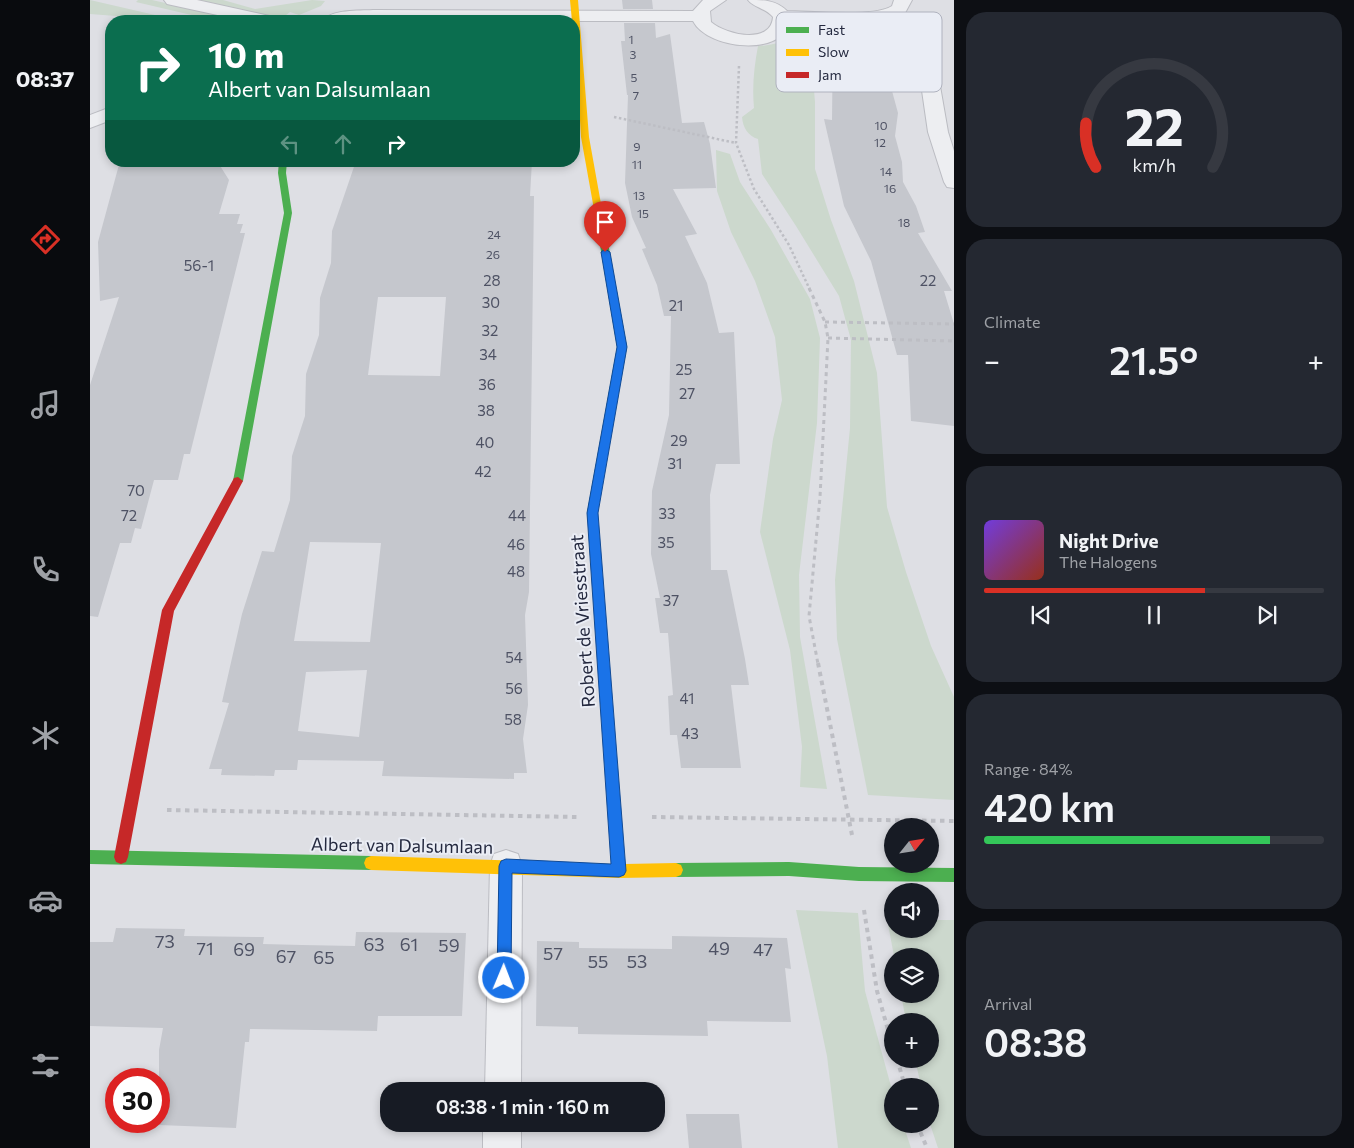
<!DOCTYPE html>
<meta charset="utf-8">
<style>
:root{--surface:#171b24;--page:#242831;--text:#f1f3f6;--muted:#9ea1a6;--line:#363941;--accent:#d93025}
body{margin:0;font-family:Commissioner,sans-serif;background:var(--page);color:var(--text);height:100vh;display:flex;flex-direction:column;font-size:19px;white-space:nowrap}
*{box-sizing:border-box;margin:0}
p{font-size:16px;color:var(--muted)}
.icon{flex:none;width:28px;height:28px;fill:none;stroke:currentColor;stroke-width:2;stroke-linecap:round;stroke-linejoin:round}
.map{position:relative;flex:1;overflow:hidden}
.side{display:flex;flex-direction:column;gap:12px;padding:12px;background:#0d0f14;width:400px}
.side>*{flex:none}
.top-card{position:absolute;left:15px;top:15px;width:475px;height:152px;border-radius:20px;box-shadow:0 2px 8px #0003;background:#0b6e4f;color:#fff;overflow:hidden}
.needle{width:32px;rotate:60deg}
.fabs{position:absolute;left:794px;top:818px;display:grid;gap:10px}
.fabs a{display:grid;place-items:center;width:55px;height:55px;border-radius:50%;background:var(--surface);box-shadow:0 2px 8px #0003;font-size:25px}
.speed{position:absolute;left:15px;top:1068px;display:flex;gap:10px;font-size:25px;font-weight:700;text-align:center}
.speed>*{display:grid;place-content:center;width:65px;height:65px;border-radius:50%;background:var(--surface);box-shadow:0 2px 8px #0003;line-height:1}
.speed .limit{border:8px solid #d22;background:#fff;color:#111}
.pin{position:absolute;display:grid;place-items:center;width:42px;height:42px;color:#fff;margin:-51px -21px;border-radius:50% 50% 50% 0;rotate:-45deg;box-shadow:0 0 5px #0007}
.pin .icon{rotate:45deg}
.me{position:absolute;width:55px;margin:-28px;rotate:1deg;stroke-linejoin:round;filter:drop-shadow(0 0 4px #0008)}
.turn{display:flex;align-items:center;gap:18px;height:105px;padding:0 20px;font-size:22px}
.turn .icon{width:65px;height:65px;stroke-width:2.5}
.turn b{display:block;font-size:35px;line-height:42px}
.lanes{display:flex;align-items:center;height:48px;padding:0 20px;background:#0003;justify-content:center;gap:25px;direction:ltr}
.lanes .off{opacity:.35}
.big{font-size:38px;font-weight:600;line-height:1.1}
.side .widget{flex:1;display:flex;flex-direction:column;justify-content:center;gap:8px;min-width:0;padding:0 18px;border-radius:20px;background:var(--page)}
.side .dial{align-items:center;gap:0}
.dial svg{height:130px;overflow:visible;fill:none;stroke:var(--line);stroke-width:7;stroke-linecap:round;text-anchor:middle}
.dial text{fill:var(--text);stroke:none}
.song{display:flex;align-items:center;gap:15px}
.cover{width:60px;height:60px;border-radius:8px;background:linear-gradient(135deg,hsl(260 70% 55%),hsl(10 70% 35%))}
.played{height:5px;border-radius:2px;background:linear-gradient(90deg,var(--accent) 65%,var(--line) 65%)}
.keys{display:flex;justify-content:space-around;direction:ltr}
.heat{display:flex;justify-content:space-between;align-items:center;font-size:28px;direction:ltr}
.charge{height:8px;border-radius:4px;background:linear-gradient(90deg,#34c759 84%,var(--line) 0)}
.trip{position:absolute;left:290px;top:1082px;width:285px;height:50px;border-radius:20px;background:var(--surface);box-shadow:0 2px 8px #0003;font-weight:600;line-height:50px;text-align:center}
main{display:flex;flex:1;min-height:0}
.tabs{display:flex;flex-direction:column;width:90px;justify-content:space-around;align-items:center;background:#090b0e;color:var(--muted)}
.tabs .icon{width:35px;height:35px}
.tabs .current{color:var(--accent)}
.tabs b{font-size:22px;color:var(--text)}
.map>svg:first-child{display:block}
</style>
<main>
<nav class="tabs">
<b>08:37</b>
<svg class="icon current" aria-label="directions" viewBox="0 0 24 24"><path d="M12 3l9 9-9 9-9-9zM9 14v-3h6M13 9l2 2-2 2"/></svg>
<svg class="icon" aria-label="music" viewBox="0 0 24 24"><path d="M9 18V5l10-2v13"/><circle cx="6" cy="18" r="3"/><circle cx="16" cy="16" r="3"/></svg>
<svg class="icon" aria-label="phone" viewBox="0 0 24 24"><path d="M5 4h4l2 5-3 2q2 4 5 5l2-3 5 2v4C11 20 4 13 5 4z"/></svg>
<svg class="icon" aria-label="climate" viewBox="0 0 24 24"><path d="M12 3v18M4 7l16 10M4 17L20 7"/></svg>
<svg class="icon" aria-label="car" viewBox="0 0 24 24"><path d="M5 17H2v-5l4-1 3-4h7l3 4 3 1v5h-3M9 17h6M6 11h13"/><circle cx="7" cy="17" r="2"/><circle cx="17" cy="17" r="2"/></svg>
<svg class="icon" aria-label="filters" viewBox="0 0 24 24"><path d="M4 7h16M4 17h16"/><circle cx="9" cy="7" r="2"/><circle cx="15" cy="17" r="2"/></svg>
</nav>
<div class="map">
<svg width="864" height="1148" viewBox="0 0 864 1148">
<rect width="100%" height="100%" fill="#dedfe4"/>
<!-- green -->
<g fill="#ccd8cd">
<polygon points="0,0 91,21 0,14"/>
<polygon points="48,0 62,0 155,21 127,21 46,2"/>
<polygon points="100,0 133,0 165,9 222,0 235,1 231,6 209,15 200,12 191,19"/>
<path d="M710 23 722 66 725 102V169L741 220 764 281 787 373 797 507 816 572 841 646 864 697V800L778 795 747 639 745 580 760 428 761 340 749 296 706 226 672 174 668 139C658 136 653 128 652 117L664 108C662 87 664 67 668 46 684 45 708 41 710 23Z"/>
<polygon points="626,150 640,154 650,182 681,230 720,299 730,338 727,423 709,575 710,637 737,789 710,787 712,747 700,650 670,532 683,439 692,400 685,337 665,281 641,232 627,191"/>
<polygon points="706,910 768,913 775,991 802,1090 802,1124 813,1124 821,1148 748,1148 737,1056"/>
<polygon points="797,919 802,919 802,929 840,929 840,920 864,920 864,1148 848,1148 840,1124 840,1086 831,1086 825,1059 840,1059 840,1021 816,1021 811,994 840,994 840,956 804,956"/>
</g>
<!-- building -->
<g fill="#c5c7cd" fill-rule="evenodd">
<polygon points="532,0 562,0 563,9 533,9"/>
<polygon points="534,23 565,23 566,38 580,34 592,123 614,122 620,144 626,188 583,189 607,234 595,236 617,283 629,333 644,332 650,464 626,464 620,495 621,570 637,570 655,659 659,685 641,685 651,768 591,768 587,735 580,735 578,696 583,695 578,633 570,633 565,598 570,598 561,554 562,491 579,415 581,316 574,316 567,285 552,249 556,248 542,217 535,183 538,95 537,95 531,41 535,41"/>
<polygon points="743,31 782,32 789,43 808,113 805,136 812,162 813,182 826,206 835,232 828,233 862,291 854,291 864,324 864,426 821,421 818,355 807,355 781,261 754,206 734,119 742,120"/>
<polygon points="30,161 127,161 139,180 129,214 150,214 147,224 153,224 150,233 155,233 100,454 94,454 88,480 64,480 51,529 45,528 41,543 30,543 8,617 0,616 0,385 29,297 10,301 8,242"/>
<path d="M266 161H442L440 196H444L440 507 439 592 435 615 438 705 433 739 437 773H424V779L292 776 294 761 208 760 207 770H185L184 776 131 775 132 769H119L139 703 132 702 152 614 172 551 184 552 200 500 202 456 215 416 216 374 229 335 230 298 241 263 242 231ZM288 297H356L350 376 278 375ZM220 542 291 543 280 642 204 641ZM277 670 269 737 208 731 216 672Z"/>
<polygon points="26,928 95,929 94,936 174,937 173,944 212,945 265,946 266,932 376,933 372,1016 288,1016 287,1031 160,1029 159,1042 155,1042 146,1128 69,1125 69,1050 73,1028 0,1026 0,942 23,942"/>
<polygon points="582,936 697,938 701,969 695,968 701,1022 617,1021 618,1036 488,1034 488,1027 446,1026 447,941 489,942 489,948 582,949"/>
<polygon points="596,1114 649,1114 652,1148 599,1148"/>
</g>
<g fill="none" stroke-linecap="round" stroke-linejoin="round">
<defs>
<g id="street">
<polygon points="74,0 107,0 184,17 187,21 155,21 77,4"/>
<path d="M613 0H636L620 11 621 22C636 35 681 45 683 17 676 8 664 8 658 0 674 0 686 0 697 11 721 11 782 18 802 6L804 0H822L815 13 833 37 846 63 858 132 864 151V188L857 187 854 182 838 132 828 63 815 37 802 19 767 23 700 21C694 57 618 50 603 21H233C241 9 269 11 283 10L603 11Z"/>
<polygon points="21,107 21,120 0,128 0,115"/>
<polygon points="416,850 428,854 432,866 431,1091 395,1091 400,866 404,854"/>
<rect x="393" y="1124" width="38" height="24"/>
</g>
</defs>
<!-- street casing -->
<use href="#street" stroke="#bbbcc2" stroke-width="2"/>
<!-- path-far2 -->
<g stroke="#bdbec4" stroke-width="2.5" stroke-dasharray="2.5 2.5" stroke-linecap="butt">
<polyline points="649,66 646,143 664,189 699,245 720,290"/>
<polyline points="524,117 646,143"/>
</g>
<!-- path-far1 -->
<g stroke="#bdbec4" stroke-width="3" stroke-dasharray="4 4" stroke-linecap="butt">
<polyline points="719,288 735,322 738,338 730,497 719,616 728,664"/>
<polyline points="735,322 864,324"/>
<polyline points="738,338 864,341"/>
</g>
<!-- path -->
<g stroke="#bdbec4" stroke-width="4" stroke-dasharray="4.5 4.5" stroke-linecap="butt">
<polyline points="728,663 762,835"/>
<polyline points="77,810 488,817"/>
<polyline points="562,817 864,821"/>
<polyline points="774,910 787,991 802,1044"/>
<polyline points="807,1059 815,1086"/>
<polyline points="827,1124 837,1148"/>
</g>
<!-- street -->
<use href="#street" fill="#edeef1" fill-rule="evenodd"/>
<!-- fast -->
<g fill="#4caf50" fill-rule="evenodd">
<polygon points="189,161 197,161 196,173 202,213 153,481 148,485 143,481 194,213 188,173"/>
<polygon points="509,212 513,215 537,347 507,513 508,528 507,531 499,531 497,513 527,347 505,215"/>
<polygon points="0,850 281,856 286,858 288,863 286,868 281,870 0,864"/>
<polygon points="699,862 769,867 864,868 864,882 769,881 699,876 586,877 581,875 579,870 581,865 586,863"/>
</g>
<!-- slow -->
<g fill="#ffc107" fill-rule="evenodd">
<polygon points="480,0 488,0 499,137 513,215 509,218 505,215 491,137 484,21 482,21"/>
<polygon points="503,524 507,525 508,528 535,864 586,863 591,865 593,870 591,875 586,877 529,878 281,870 276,868 274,863 276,858 281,856 522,864 498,528 499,525"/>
</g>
<!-- jam -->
<polygon fill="#c62828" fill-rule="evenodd" points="148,477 153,481 84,611 38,857 36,862 31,864 26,862 24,857 72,610 144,478"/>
</g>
<!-- route -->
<polygon fill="#1a73e8" stroke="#114b97" points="515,249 520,252 537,347 508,513 536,871 534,875 529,877 422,873 421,978 419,983 414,986 409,983 407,978 409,866 411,861 416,859 521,864 497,513 527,347 511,252"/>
<g text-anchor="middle" stroke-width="4" stroke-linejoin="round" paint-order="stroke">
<!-- far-number labels -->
<g font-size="12" fill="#4e5264">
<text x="541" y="44">1</text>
<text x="543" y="59">3</text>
<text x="544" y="82">5</text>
<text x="546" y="100">7</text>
<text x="791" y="130">10</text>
<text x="790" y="147">12</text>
<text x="547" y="151">9</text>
<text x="547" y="169">11</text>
<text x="796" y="176">14</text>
<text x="800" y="193">16</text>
<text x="549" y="200">13</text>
<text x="553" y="218">15</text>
<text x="814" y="227">18</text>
<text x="404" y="239">24</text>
<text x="403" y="259">26</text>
</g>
<!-- number labels -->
<g font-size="15" fill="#4e5264">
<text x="109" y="271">56-1</text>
<text x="402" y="286">28</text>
<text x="838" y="286">22</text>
<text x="401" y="308">30</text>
<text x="586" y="311">21</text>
<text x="400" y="336">32</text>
<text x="398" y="360">34</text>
<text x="594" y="375">25</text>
<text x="397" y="390">36</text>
<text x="597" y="399">27</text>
<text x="396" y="416">38</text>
<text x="589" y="446">29</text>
<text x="395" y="448">40</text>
<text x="585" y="469">31</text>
<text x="393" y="477">42</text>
<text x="46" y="496">70</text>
<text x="577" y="519">33</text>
<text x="39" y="521">72</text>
<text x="427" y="521">44</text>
<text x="576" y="548">35</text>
<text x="426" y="550">46</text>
<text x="426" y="577">48</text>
<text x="581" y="606">37</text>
<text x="424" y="663">54</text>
<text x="424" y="694">56</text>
<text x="597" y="704">41</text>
<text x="423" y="725">58</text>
<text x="600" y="739">43</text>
</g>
<!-- street labels -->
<g font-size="18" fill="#24293f" stroke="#eaedf5">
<text transform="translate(493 621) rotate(-94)" y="6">Robert de Vriesstraat</text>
<text transform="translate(312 846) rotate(1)" y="6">Albert van Dalsumlaan</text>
</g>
<!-- near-number labels -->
<g font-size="18" fill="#4e5264">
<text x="75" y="948">73</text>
<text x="284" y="951">63</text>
<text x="319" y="951">61</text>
<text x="359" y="952">59</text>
<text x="115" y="955">71</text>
<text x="629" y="955">49</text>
<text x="154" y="956">69</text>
<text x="673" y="956">47</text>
<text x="463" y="960">57</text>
<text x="196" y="963">67</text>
<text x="234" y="964">65</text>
<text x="508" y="968">55</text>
<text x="547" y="968">53</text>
</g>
</g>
<!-- legend -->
<rect x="686" y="12" width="166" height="80" rx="8" fill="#eaedf5" stroke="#afb2be" stroke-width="1"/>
<rect x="696" y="27" width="23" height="6" fill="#4caf50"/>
<rect x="696" y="49" width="23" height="7" fill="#ffc107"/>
<rect x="696" y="72" width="23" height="6" fill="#c62828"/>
<g font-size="14" fill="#24293f">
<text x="728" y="35">Fast</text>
<text x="728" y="57">Slow</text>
<text x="728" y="80">Jam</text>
</g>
</svg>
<div class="fabs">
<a><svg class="needle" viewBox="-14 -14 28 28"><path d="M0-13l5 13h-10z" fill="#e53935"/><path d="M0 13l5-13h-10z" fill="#9ea1a6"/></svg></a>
<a><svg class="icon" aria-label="sound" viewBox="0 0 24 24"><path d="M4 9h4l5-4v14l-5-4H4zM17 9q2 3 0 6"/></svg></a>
<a><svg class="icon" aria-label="layers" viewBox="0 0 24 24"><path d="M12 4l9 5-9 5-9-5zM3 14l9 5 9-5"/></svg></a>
<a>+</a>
<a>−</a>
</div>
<div class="speed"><div class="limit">30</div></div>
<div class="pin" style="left:515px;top:252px;background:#d93025"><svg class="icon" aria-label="arrive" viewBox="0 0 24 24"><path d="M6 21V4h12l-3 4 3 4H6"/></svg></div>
<svg class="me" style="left:414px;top:978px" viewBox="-20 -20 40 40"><circle r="17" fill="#1a73e8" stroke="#fff" stroke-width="3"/><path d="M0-11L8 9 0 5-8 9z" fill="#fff"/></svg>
<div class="trip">08:38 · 1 min · 160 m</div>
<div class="top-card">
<div class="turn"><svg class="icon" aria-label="right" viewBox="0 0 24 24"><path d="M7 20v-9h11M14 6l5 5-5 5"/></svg><div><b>10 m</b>Albert van Dalsumlaan</div></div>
<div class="lanes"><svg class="icon off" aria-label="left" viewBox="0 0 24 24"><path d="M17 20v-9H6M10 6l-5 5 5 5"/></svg><svg class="icon off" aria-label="ahead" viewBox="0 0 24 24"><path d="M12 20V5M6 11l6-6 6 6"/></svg><svg class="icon" aria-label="right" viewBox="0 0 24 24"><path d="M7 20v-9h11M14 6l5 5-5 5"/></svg></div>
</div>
</div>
<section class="side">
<div class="widget dial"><svg viewBox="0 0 100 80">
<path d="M14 69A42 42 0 1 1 86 69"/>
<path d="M14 69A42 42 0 0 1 8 42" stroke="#d93025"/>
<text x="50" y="56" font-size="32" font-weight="700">22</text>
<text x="50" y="72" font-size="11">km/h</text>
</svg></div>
<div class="widget"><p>Climate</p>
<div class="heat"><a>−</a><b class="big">21.5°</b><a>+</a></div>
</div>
<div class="widget">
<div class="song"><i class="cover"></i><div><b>Night Drive</b><p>The Halogens</p></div></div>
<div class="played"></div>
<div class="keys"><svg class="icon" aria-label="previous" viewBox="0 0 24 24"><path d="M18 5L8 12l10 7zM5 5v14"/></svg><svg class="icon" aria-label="pause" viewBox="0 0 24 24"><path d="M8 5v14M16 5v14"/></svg><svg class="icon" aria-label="next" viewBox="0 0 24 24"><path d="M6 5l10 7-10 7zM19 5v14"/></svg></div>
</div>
<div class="widget"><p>Range · 84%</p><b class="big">420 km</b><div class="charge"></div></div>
<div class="widget"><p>Arrival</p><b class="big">08:38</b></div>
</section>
</main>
